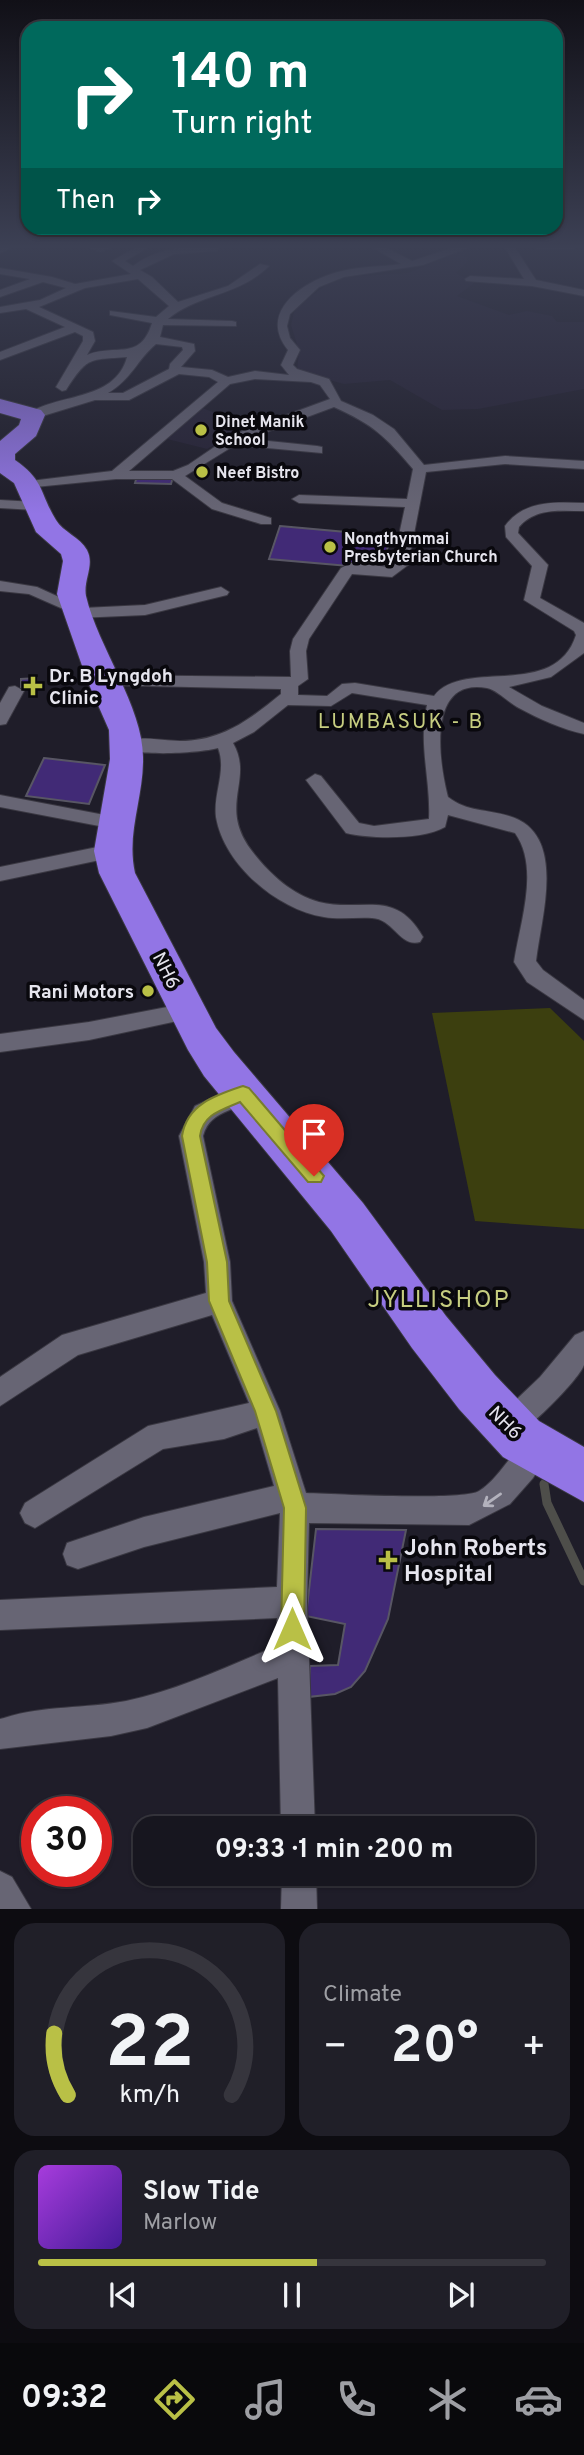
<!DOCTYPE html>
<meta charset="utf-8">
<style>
:root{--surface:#17161f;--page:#201f28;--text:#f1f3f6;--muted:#9e9fa4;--line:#36353d;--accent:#b9c046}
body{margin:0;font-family:Overpass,sans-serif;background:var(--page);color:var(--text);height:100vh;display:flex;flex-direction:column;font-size:26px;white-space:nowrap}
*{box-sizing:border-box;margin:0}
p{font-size:23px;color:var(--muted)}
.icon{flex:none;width:38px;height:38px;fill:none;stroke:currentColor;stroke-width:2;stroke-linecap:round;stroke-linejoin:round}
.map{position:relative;height:1909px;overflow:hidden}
.panel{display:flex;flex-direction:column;gap:14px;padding:14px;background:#0d0c11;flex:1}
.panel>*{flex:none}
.guide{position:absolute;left:21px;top:21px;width:542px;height:214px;border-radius:21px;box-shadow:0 2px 5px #0004,0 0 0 2px var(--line);background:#00695c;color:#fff;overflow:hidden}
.speed{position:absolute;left:21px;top:1796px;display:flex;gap:14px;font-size:35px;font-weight:700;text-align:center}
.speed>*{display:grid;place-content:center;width:91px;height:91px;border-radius:50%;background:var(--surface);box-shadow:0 2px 5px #0004,0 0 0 2px var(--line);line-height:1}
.speed .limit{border:10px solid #d22;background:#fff;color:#111}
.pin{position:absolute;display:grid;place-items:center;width:60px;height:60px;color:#fff;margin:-72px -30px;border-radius:50% 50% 50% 0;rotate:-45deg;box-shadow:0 0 7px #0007}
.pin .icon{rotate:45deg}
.me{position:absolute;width:77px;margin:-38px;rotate:0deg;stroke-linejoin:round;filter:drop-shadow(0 0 5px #0008)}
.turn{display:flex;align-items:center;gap:24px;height:147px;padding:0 35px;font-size:32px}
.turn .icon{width:91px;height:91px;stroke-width:2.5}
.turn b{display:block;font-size:49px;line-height:60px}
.then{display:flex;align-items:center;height:66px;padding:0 35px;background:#0003;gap:14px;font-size:26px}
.big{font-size:52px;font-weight:700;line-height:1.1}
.panel .card{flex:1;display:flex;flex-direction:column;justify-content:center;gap:10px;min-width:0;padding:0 24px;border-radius:21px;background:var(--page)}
.panel .dial{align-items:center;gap:0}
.dial svg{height:182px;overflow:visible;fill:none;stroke:var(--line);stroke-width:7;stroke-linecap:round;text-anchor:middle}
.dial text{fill:var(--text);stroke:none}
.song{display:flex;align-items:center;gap:21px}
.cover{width:84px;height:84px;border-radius:10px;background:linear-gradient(135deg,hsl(280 70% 55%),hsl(260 70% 35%))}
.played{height:7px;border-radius:4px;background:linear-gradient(90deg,var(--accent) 55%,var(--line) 55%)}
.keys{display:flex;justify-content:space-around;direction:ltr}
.heat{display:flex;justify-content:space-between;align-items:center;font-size:38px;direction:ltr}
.panel .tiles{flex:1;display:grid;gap:14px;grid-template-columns:1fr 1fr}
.card:last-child{grid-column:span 2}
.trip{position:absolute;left:133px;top:1816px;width:402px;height:70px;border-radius:21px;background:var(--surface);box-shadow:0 2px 5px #0004,0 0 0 2px var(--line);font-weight:700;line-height:70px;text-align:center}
.tab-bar{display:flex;height:112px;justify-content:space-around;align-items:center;background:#09090c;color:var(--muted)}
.tab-bar .icon{width:49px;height:49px}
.tab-bar .selected{color:var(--accent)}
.tab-bar b{font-size:32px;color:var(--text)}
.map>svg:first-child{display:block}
</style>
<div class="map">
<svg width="584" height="1909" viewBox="0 0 584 1909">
<rect width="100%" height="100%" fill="#1f1d29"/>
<!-- built -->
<g fill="#262234">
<polygon points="463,250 468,261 456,273 474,283 457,296 509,315 527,311 552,316 557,322 584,322 584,389 478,409 442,410 390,380 344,384 297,371 299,351 291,325 295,308 326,285 346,277 408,273"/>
<polygon points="197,406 229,418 249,425 207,449 155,436"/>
</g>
<!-- green -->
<polygon fill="#3c3f0f" points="550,1008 584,1041 584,1229 475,1221 432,1013"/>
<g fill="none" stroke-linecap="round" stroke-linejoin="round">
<!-- stream -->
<polyline stroke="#4e4e4a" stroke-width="9" points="544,1484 547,1503 584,1581"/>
</g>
<!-- building -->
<g fill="#412a76" stroke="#585664" stroke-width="2">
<polygon points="137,476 173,477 171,484 135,483"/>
<polygon points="280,526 390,536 383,569 269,559"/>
<polygon points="37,678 37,687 21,689 21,679"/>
<polygon points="44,758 105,765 89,804 26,796"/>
<polygon points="316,1529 406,1530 388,1619 365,1671 351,1687 335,1694 308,1697 310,1666 338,1665 345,1624 306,1616"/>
</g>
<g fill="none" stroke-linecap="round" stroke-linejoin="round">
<defs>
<g id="street">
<polygon points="1,246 16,246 0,253"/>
<polygon points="85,246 117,246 100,252"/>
<path d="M138 246H151L125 261 133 266C160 246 189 246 221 246L217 251 174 254 140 270 152 277 178 302 228 286 260 264 269 266C239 296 198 294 168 319L232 321 236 322V326L163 325 160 337 194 344 195 351 181 367 212 370 228 377 255 371 289 375 281 365 288 350C256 311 306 279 342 271 361 266 381 267 401 264L370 246H383L412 261 458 246H473L423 265 344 277 319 287 290 314 287 326 290 338 300 350 293 365 297 369 329 379 341 401 373 415 394 429 424 465 505 456 584 461V469L505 464 426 472 408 565 392 577 352 574 309 639 306 651 308 679 298 686V695L327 696 342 684 355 683 434 696C463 657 555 701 576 635L574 631 524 600 532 566 506 537 505 526C524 500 554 502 584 503V511C561 511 536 507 519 527L518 533 548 565 540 598 584 623V653L551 677 509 687 542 706 584 723V734C562 729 539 719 519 708 509 703 497 690 487 688 426 677 439 762 448 797 467 812 487 809 509 816 568 833 541 917 536 961L543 970 584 1000V1020L527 982 514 962C520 922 540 868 515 833L448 815 445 827C423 840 370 839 346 833L306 780 315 774 321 776 359 823 374 826 429 819C431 781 418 744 427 705L352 693 331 706 288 705 254 732 233 743C255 781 215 807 255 855 271 875 293 895 319 902 362 913 395 887 423 937L420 942C400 948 394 919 372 918 356 917 340 920 324 917 278 910 224 865 216 817 213 793 227 771 218 748 199 753 129 758 117 744 125 734 166 741 180 741 222 741 249 720 281 694V689L102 685 94 680 102 675 291 677 290 651 293 639 341 568 351 563 389 567 393 563 405 507 299 503 292 499 299 495 407 499 413 469C385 436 374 425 334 407L248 439 317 446 322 447V453L235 445 185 476 222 503 271 518V524H261L212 509 172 479H116L25 488V482L30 481 112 471 218 382 209 377 179 374 129 400H95L33 419 27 415C53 393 115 403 127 357 89 360 88 356 66 390L62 391 56 387 83 341V336L75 332 0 360V352L65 327 26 309 0 313V307L40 300 66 288 43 282 0 297V290L30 279 0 274V268L52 277 75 284 131 274 112 261ZM138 279 169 306 156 317 110 311V315L152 323C140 362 116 343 87 355L95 341 93 332 39 307 85 288ZM156 344 182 347 183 350 170 364 169 369 123 393H108C131 380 137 360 156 344ZM255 379 311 382 320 385 330 399 232 435 188 465 173 471H129L230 384Z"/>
<polygon points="504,246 514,246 536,280 584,290 584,296 532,286 466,281 465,279 470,276 524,279"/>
<polygon points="532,246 579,246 574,249 537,249"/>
<polygon points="0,500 35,502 42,506 35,510 0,508"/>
<polygon points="0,581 37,587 83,608 145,605 221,587 229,592 227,595 145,615 77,618 71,616 70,612 29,594 0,591"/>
<polygon points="15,686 24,691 6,724 0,725 0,703 9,687"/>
<polygon points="0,795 115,817 125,823 115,829 0,807"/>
<polygon points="112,844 119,846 122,851 119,856 0,881 0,867"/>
<polygon points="188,1003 196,1005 199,1011 196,1017 89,1040 0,1052 0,1034 89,1022"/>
<path d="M243 1084 251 1086 255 1093C244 1113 211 1106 203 1136L230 1262 232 1301 280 1411 306 1493C334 1494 463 1501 479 1491 502 1477 513 1445 537 1435L547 1439 551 1449 533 1478 510 1504 469 1525 309 1523 307 1602 315 1829H281L278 1678 147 1728 111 1736 0 1749V1719L4 1718C44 1705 85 1709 126 1701 179 1690 228 1666 277 1646V1618L0 1630V1600L277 1587 280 1513 144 1547 78 1569 67 1565 63 1554 67 1543 144 1517 274 1486 257 1428 224 1439 163 1449 35 1528 25 1523 20 1513 25 1503 148 1426 249 1403 212 1315 78 1355 0 1406V1377L62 1335 206 1293 204 1262 179 1136 195 1106Z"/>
<path d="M584 1331C584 1341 584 1356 584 1365 578 1381 524 1434 509 1440L499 1436 495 1426 499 1416 540 1377 575 1335Z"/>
<polygon points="0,1871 12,1877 31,1909 0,1909"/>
<polygon points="282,1874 316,1874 317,1909 281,1909"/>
</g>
<path id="highway" d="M0 399 41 410 45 415 36 436 15 454V460C45 481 39 492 56 520 63 532 80 537 87 550 95 565 83 580 86 596 98 647 143 707 143 757 144 797 126 833 135 873L216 1028 234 1052 363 1203 446 1316 495 1375 539 1421 584 1447V1502L503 1457 459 1409 412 1348 331 1231 204 1076 188 1050 99 873 94 851 110 759 109 730 87 680 57 594 63 561 61 554 36 532 14 483 0 473V441L19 425 21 419 0 413Z"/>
</defs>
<!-- street casing -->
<use href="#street" stroke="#3a3842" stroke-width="2"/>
<!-- highway casing -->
<use href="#highway" stroke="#3a3842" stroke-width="2"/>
<!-- street -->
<use href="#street" fill="#676574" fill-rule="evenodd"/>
<!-- highway -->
<use href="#highway" fill="#9275e5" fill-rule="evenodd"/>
</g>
<!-- one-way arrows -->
<defs><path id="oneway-shaft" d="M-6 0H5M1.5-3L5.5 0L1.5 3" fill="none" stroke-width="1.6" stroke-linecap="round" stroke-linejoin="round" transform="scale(1.75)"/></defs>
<use stroke="#b3b2bd" href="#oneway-shaft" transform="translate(492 1500) rotate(145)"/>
<!-- sky -->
<linearGradient id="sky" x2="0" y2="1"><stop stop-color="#111017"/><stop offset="0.48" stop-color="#3c4054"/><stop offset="1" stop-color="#3c4054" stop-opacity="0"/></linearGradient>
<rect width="584" height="514" fill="url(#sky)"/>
<!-- route -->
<path fill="#b9c046" stroke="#787d2e" stroke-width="2" d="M243 1086 249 1088 324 1176 321 1182H308L240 1102C222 1110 203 1114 200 1136L227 1262 229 1301 276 1411 306 1508 304 1629 301 1637 292 1641 284 1637 281 1629 284 1508 255 1411 209 1301 207 1262 182 1136C187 1104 216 1095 243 1086Z"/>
<!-- markers -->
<g fill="#b9c046" stroke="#09080d" stroke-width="2.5">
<circle cx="201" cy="430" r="7"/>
<circle cx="202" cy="472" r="7"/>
<circle cx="330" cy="547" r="7"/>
<path d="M29.5 675.5h7v7h7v7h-7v7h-7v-7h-7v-7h7z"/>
<circle cx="148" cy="991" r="7"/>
<path d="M384.5 1549.5h7v7h7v7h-7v7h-7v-7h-7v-7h7z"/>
</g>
<g text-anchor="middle" stroke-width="7" stroke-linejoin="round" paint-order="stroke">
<!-- far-poi labels -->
<g font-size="16" font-weight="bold" fill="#e6e5ee" stroke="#09080d" text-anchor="start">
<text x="215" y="427">Dinet Manik<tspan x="215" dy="18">School</tspan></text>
<text x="216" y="478">Neef Bistro</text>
<text x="344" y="544">Nongthymmai<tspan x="344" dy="18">Presbyterian Church</tspan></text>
</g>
<!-- poi labels -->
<g font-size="19" font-weight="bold" fill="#e6e5ee" stroke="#09080d" text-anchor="start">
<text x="49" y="682">Dr. B Lyngdoh<tspan x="49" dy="22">Clinic</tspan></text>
<text x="134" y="998" text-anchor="end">Rani Motors</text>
</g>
<!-- street labels -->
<g font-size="19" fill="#e6e5ee" stroke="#09080d">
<text transform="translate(167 970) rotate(63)" y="7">NH6</text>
<text transform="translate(506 1422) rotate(45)" y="7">NH6</text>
</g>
<!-- neighbourhood labels -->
<g font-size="21" letter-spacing="2" fill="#c6cd80" stroke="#09080d">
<text x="401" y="728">LUMBASUK - B</text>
</g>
<!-- near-poi labels -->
<g font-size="23" font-weight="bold" fill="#e6e5ee" stroke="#09080d" text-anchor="start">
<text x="404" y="1555">John Roberts<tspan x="404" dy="26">Hospital</tspan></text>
</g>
<!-- near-neighbourhood labels -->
<g font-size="24" letter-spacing="2" fill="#c6cd80" stroke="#09080d">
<text x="439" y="1307">JYLLISHOP</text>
</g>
</g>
</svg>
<div class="speed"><div class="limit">30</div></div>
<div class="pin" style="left:314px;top:1176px;background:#d93025"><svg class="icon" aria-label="arrive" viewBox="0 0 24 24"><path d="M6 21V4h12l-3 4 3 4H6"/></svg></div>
<svg class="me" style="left:292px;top:1629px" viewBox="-20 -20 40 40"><path d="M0-17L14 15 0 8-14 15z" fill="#b9c046" stroke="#fff" stroke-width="4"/></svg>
<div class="trip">09:33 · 1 min · 200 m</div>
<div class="guide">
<div class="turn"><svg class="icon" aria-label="right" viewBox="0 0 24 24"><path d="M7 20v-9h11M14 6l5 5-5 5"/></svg><div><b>140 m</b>Turn right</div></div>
<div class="then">Then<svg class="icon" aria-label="right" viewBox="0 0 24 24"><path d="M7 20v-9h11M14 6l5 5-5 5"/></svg></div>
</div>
</div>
<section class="panel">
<div class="tiles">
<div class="card dial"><svg viewBox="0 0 100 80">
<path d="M14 69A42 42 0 1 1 86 69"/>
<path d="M14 69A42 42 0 0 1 8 42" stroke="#b9c046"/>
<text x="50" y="56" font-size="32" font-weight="700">22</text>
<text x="50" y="72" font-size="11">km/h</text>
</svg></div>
<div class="card"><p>Climate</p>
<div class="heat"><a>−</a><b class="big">20°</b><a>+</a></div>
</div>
<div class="card">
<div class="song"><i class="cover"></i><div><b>Slow Tide</b><p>Marlow</p></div></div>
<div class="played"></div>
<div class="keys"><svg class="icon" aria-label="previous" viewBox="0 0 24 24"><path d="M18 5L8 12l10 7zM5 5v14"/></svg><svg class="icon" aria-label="pause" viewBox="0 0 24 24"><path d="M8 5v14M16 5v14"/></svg><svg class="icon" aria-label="next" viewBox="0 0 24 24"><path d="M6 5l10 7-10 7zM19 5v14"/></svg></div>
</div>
</div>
</section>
<nav class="tab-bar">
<b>09:32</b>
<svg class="icon selected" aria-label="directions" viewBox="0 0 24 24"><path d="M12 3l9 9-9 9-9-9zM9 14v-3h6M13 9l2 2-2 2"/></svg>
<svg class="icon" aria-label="music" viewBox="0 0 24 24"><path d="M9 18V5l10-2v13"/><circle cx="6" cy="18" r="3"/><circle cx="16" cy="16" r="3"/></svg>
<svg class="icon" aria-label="phone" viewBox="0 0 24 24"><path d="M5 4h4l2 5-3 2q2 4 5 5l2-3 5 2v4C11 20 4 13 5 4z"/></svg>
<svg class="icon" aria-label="climate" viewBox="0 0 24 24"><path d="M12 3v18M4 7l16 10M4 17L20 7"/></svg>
<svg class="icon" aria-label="car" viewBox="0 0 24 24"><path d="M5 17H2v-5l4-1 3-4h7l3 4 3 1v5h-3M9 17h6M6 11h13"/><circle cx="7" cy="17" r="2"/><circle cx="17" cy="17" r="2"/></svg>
</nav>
